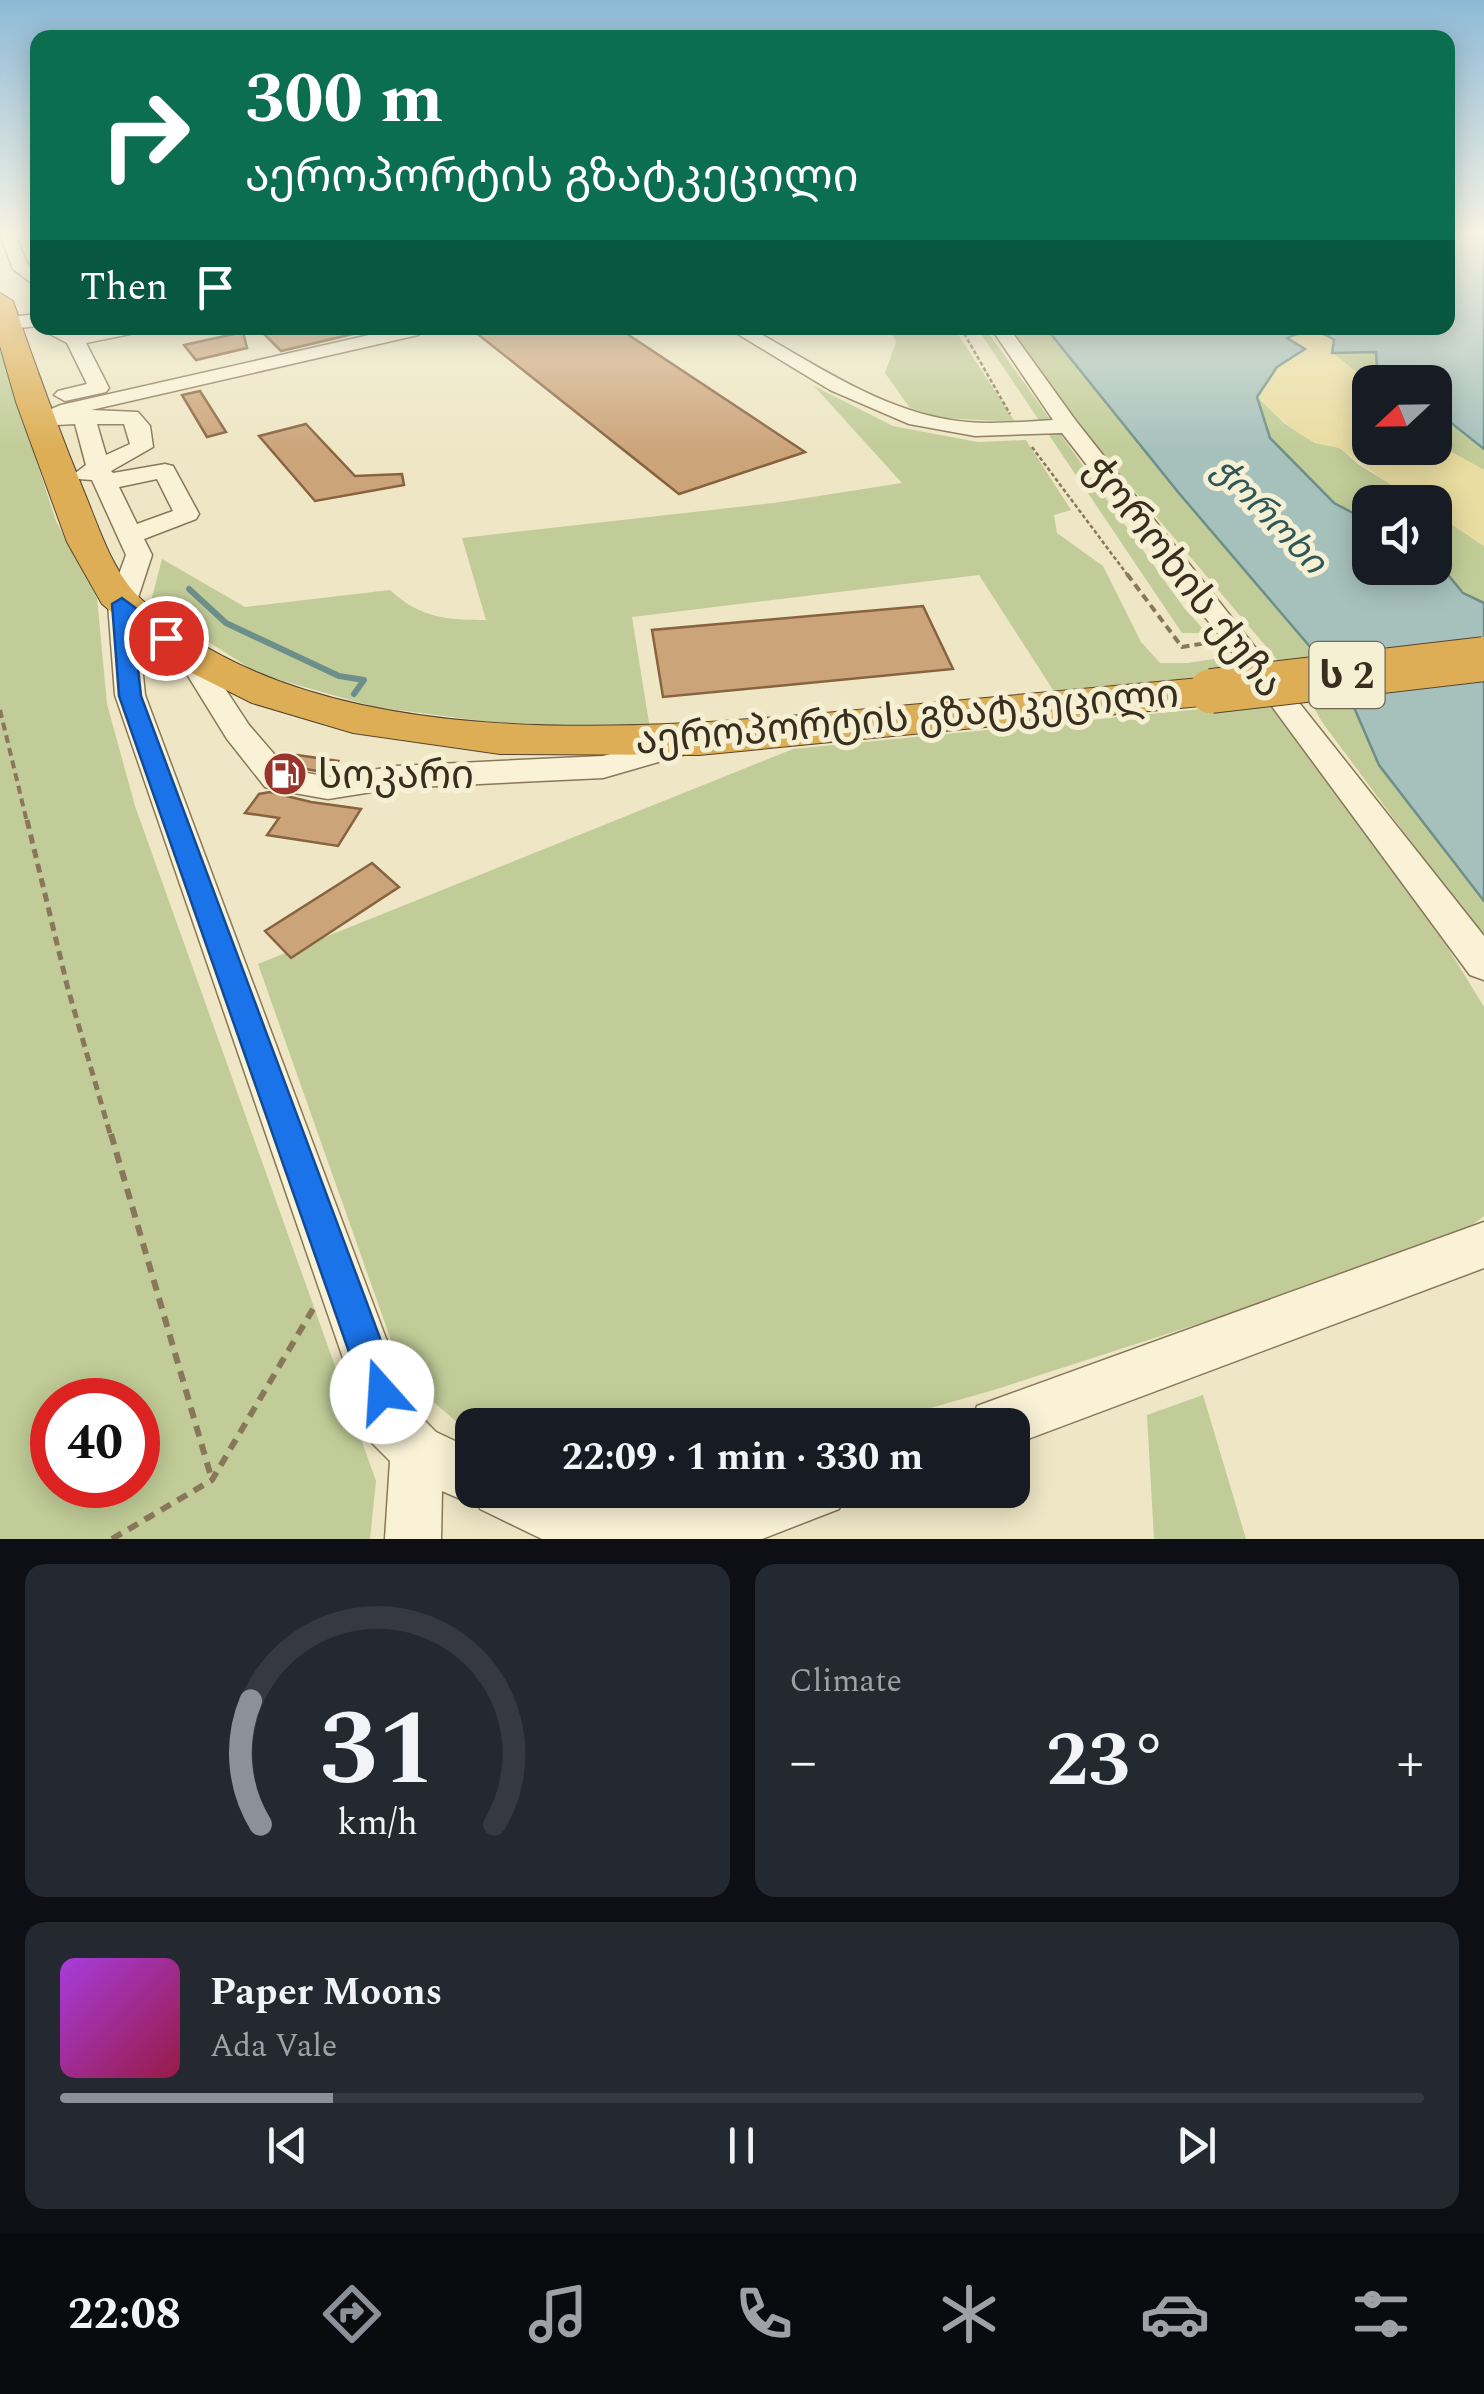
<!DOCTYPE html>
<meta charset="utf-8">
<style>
:root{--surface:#171b24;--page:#242831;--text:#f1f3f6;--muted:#9ea1a6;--line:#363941;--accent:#8c9099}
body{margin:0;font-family:Spectral,"Noto Sans Georgian",serif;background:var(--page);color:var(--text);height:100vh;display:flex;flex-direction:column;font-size:38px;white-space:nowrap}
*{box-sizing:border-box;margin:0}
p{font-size:32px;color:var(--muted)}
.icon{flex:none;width:55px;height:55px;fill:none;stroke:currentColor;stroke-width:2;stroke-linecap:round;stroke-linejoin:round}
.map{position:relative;height:1539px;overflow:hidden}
.drawer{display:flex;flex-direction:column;gap:25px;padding:25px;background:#0d0f14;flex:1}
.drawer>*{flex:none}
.banner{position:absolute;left:30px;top:30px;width:1425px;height:305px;border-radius:20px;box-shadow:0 5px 25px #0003;background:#0b6e4f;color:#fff;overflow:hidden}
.needle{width:65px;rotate:248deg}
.fabs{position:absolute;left:1352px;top:365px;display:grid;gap:20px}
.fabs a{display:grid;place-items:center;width:100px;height:100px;border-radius:20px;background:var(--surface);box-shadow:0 5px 25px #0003;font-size:50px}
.speed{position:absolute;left:30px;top:1378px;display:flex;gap:20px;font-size:50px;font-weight:700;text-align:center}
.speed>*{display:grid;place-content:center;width:130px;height:130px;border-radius:50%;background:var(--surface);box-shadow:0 5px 25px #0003;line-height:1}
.speed .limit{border:15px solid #d22;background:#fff;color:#111}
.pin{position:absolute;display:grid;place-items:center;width:85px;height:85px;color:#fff;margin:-42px;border:5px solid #fff;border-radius:50%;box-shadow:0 2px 10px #0007}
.me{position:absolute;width:110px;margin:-55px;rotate:341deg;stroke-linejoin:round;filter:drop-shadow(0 0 8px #0008)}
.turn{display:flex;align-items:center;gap:35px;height:210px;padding:0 50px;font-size:45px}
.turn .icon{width:130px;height:130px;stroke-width:2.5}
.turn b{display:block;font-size:70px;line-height:85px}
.then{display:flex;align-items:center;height:95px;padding:0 50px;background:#0003;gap:20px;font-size:38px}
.big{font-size:75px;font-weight:700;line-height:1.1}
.drawer .tile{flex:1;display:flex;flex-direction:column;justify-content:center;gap:15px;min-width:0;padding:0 35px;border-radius:20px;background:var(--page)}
.drawer .dial{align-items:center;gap:0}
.dial svg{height:260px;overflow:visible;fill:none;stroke:var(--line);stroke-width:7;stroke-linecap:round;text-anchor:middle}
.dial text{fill:var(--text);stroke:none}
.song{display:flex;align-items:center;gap:30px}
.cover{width:120px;height:120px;border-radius:15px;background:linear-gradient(135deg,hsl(280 70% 55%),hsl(340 70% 35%))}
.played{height:10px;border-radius:5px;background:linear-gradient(90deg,var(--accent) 20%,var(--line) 20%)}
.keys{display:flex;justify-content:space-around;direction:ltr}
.heat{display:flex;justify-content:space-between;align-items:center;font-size:55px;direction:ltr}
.drawer .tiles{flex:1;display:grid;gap:25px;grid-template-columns:1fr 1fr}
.tile:last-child{grid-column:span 2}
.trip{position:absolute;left:455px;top:1408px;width:575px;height:100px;border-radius:20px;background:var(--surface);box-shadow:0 5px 25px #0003;font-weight:700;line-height:100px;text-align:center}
.tab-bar{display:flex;height:160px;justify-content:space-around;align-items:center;background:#090b0e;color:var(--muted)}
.tab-bar .icon{width:70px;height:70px}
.tab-bar .current{color:var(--accent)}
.tab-bar b{font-size:45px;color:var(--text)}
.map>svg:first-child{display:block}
</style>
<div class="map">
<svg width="1484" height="1539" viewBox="0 0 1484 1539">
<rect width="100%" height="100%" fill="#eee6c4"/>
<!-- green -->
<g fill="#c1cc98" fill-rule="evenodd">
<polygon points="889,328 954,328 1015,422 942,418 910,408 885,373 896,342"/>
<polygon points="977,328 985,328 1184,608 1207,633 1182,633"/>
<polygon points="1009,328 1046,328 1178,492 1346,689 1379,765 1484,901 1484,940 1322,722 1307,695 1078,424"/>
<path d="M0 350 56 521 97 598 107 704 135 806 376 1481 370 1539H0ZM52 1400H138V1485H52Z"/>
<polygon points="1376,352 1377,369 1398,382 1370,382 1332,353"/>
<path d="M814 386 893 426 978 442 1026 440 1071 510 1054 515 1057 533 1103 566 1141 642 1160 663H1188L1226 657 1249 670 1057 696 979 575 632 617 650 729 490 722 375 707 259 674 150 605 162 559 245 607 390 590C420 618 446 620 486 620L462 538 774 503 902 483Z"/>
<polygon points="1257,397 1284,423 1315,443 1340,448 1359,465 1420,502 1370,502 1370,522 1334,503 1270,438"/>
<polygon points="1435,410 1484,449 1484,470 1435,443"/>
<path d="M1435 513 1484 546V603C1438 580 1435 561 1435 513Z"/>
<polygon points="1273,702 1448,948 1484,1007 1484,1216 1448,1243 997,1389 871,1425 472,1425 472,1435 404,1377 258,964 793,749"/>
<polygon points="1203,1395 1246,1539 1154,1539 1147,1415"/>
</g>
<!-- sand -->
<path fill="#eadda1" d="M1299 332 1324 333 1334 340 1333 353 1370 383V448H1435V443L1484 470V546L1435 513V502C1406 502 1367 465 1342 450 1333 444 1321 446 1312 441 1291 430 1274 413 1257 397L1277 367 1305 350 1286 338Z"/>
<!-- water -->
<path fill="#a6c1bc" stroke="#6d8f8a" stroke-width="2.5" d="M1448 235H1484V449L1435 410V382H1398L1377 369 1376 352 1332 353 1334 340C1320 329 1303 330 1287 338L1305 349 1277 367 1257 397 1270 438 1334 503 1370 522V568H1435V559L1463 593 1484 603V901L1379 765 1346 689 1178 492 1046 328H1448Z"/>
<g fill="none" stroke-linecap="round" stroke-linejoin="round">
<!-- stream -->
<polyline stroke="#6d8f8a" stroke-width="6" points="189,589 226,623 339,676 364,680 354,694"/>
</g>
<!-- building -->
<g fill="#cca47a" stroke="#886340" stroke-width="2.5">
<polygon points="258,328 352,328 353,334 281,351"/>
<polygon points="470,328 618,328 805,452 679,494"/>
<polygon points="243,332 247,348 196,360 184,345"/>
<polygon points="200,391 226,432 207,437 182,395"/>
<polygon points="306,424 355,476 402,474 404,485 315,501 259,436"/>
<polygon points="923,606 953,669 663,697 652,630"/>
<polygon points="297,755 338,761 328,773 289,766"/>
<polygon points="270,792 311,802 361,809 338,846 267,835 279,818 245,813 259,794"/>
<polygon points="372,863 399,887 291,958 265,931"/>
</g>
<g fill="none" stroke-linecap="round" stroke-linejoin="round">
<defs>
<g id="minor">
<polygon points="0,235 15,235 27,263 38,273 38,288 13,269"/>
<polygon points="38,314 38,326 0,330 0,318"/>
<polygon points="49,328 78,328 81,333 108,328 142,328 140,332 86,343 109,388 106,392 65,401 54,395 58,391 87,384 67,343 50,334"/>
<path d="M400 328 427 329 418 335 91 410 138 412 150 426 153 447 111 471 113 473 165 464 173 466 199 514 196 519 144 539 152 555 136 604 145 695 412 1408 436 1432 472 1449V1490H560L720 1499 745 1490H847L839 1509 762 1539H542L480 1509 477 1502 472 1504 442 1491 441 1539H385L390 1461 373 1444 366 1425 115 695 108 604 126 555 92 480 78 479 74 474 86 465 75 424 38 426 27 419 61 405ZM97 424H124L130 444 106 455ZM157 479 173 511 137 524 119 487Z"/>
<path d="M728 328H750C812 362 874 406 945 419 980 426 1017 422 1053 420L991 328H1009L1076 421 1484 936V980L1470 975 1226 644 1062 433 975 436 909 424 830 390Z"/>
<polygon points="189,646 199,649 249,725 287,769 328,777 397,766 603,756 689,732 700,736 705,743 700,750 603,778 397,788 328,799 277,790 265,787 227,739 175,655 179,649"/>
<polygon points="1484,1222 1484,1268 1012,1445 1012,1425 970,1425 977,1406 996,1399"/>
</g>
<path id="highway" d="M0 293 13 301C36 368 60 433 87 499 100 531 114 574 140 598 317 765 665 728 888 707 996 697 1103 687 1211 677L1227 681 1233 691 1227 701 1211 705 699 755 500 754 353 733 252 703 174 664 102 604 67 542 16 402 0 346Z"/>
</defs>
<!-- minor casing -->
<use href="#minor" stroke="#89775a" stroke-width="3"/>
<!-- highway casing -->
<use href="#highway" stroke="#56452f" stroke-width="2"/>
<!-- path-far3 -->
<g stroke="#89775a" stroke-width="2.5" stroke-dasharray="4 2.5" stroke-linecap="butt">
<polyline points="961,328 1010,414"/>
<polyline points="1032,447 1129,577"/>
</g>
<!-- path-far2 -->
<g stroke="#89775a" stroke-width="4" stroke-dasharray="8 5" stroke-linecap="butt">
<polyline points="1127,574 1182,647 1212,642"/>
<polyline points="0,710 27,822"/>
</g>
<!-- path-far1 -->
<polyline stroke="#89775a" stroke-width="5" stroke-dasharray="9 6" stroke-linecap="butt" points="27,820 68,989 111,1137"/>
<!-- path -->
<g stroke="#89775a" stroke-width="6" stroke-dasharray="11 8" stroke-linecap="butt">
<polyline points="111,1134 212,1480"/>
<polyline points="112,1539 212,1480 313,1309"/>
</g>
<!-- minor -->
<use href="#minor" fill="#f9f2d7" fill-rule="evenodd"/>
<!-- highway -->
<use href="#highway" fill="#ddae55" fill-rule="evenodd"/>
<defs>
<polyline id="highway-bridge" points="1211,691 1484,659"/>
</defs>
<!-- highway-bridge casing -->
<use href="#highway-bridge" stroke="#56452f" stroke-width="46" stroke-linecap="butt"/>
<!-- highway-bridge -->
<use href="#highway-bridge" stroke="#ddae55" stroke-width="44"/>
</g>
<!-- sky -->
<linearGradient id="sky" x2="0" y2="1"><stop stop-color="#8db9d6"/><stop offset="0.52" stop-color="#f7f4e4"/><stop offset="1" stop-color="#f7f4e4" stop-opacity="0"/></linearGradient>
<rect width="1484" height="451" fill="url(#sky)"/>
<!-- route -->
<polygon fill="#1a73e8" stroke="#114b97" stroke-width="2.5" points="122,598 176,638 166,644 133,622 141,696 400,1392 394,1405 382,1411 369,1405 363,1392 119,696 112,604"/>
<!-- icons -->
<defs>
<symbol id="fuel-disc" viewBox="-11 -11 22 22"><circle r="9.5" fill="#98342b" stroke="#f5efd4"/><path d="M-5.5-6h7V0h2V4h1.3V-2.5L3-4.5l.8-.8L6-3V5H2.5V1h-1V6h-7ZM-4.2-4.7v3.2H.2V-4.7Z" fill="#fff"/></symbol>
</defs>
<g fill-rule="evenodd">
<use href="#fuel-disc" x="260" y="749" width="50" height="50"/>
</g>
<g text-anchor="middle" stroke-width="10" stroke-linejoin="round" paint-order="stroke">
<!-- far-water labels -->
<g font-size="35" font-style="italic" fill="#2e5758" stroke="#f5efd4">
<text transform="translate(1270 515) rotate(46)" y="12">ჭოროხი</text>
</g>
<!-- shield labels -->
<rect fill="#f5efd4" stroke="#716855" stroke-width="2.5" x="1309.5" y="642" width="75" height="66" rx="8"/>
<g font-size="38" font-weight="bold" fill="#392e1e">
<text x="1347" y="688">ს 2</text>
</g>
<!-- street labels -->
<g font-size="40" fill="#392e1e" stroke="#f5efd4">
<text transform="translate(1185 576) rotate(52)" y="14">ჭოროხის ქუჩა</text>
<text transform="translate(907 716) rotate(-5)" y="14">აეროპორტის გზატკეცილი</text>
</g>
<!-- poi labels -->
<g font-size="40" fill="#392e1e" stroke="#f5efd4" text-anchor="start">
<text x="318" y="788">სოკარი</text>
</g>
</g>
</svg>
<div class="fabs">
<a><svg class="needle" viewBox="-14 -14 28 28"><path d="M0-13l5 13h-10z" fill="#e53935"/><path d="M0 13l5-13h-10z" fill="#9ea1a6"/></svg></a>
<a><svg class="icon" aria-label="sound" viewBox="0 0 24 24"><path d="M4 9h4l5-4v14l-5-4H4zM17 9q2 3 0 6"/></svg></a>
</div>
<div class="speed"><div class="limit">40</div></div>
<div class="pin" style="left:166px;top:638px;background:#d93025"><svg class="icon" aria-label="arrive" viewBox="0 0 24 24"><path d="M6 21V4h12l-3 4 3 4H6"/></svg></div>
<svg class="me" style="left:382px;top:1392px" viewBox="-20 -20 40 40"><circle r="19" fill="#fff"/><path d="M0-13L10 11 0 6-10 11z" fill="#1a73e8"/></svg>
<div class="trip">22:09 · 1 min · 330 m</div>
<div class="banner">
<div class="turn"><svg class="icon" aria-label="right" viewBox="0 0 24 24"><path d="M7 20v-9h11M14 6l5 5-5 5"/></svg><div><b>300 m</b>აეროპორტის გზატკეცილი</div></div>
<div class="then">Then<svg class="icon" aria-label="arrive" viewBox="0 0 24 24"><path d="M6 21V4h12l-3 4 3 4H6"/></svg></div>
</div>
</div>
<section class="drawer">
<div class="tiles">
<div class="tile dial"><svg viewBox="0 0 100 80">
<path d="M14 69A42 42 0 1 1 86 69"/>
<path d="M14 69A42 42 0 0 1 11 31" stroke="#8c9099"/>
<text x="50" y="56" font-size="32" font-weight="700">31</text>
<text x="50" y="72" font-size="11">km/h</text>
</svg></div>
<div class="tile"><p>Climate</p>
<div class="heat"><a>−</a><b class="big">23°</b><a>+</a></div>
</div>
<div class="tile">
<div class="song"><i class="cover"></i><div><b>Paper Moons</b><p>Ada Vale</p></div></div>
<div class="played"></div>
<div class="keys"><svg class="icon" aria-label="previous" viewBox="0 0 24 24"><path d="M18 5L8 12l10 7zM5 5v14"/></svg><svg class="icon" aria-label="pause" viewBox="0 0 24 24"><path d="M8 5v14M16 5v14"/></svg><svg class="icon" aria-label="next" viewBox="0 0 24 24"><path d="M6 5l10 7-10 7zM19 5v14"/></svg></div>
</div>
</div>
</section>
<nav class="tab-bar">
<b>22:08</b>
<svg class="icon current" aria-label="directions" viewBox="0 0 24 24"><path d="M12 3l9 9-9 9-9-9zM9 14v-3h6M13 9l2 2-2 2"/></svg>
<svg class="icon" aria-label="music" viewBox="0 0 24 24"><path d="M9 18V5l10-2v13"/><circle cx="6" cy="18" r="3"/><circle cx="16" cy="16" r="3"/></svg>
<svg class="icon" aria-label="phone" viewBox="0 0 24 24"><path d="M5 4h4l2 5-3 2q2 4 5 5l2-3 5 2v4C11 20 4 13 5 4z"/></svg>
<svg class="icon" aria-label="climate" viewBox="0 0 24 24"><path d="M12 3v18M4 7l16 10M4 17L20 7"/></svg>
<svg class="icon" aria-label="car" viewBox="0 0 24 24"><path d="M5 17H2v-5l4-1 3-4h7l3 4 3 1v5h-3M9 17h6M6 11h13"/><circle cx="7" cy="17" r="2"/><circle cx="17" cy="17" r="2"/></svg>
<svg class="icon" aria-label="filters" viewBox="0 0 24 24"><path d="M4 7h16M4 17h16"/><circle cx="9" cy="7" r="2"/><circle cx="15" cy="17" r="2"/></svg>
</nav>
